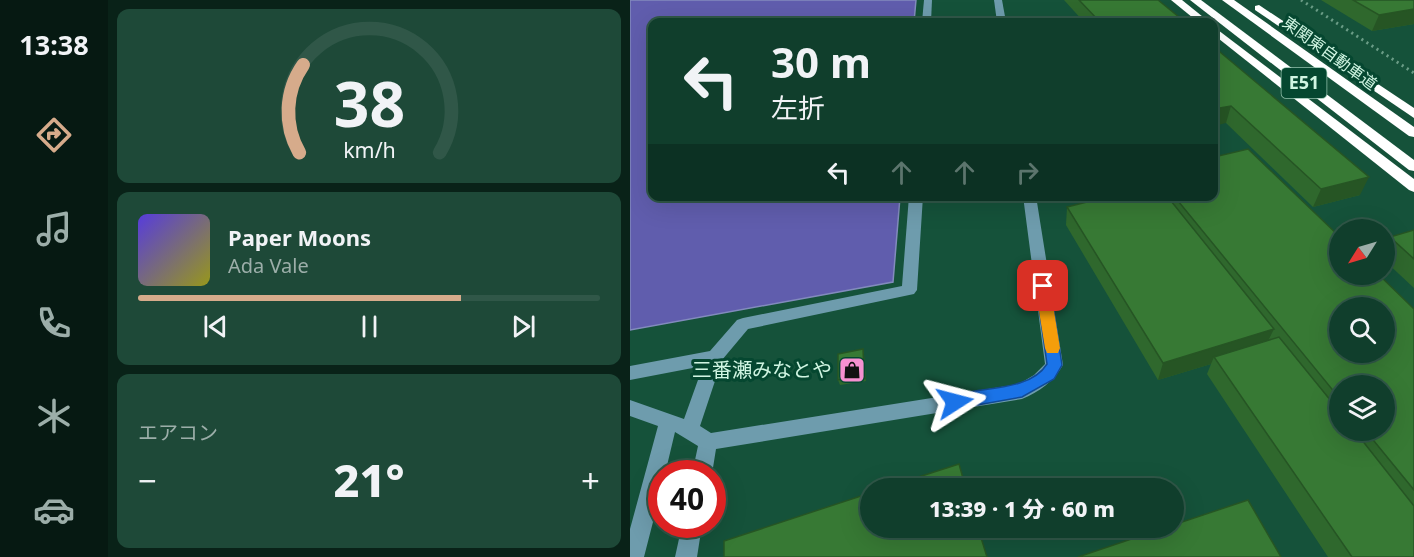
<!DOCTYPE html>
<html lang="ja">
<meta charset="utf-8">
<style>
:root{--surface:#103e2c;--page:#1e4938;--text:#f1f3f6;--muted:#9caea9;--line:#305748;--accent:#d6ab8b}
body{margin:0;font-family:"Noto Sans","Noto Sans JP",sans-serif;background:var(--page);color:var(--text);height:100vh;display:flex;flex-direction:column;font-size:22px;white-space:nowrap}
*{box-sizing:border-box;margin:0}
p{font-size:20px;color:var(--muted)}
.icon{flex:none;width:33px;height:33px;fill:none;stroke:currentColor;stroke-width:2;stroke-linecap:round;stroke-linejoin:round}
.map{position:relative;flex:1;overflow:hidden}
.side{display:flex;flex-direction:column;gap:9px;padding:9px;background:#092218;width:522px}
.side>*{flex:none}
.banner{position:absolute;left:18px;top:18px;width:570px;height:183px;border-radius:12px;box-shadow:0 6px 24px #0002,0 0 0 2px var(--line);background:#103e2c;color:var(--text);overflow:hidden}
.needle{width:39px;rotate:233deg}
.buttons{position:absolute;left:699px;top:219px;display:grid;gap:12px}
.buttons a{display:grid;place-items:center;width:66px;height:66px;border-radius:50%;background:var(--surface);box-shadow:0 6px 24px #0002,0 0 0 2px var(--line);font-size:30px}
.speed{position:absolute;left:18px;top:460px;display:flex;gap:12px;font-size:30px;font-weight:700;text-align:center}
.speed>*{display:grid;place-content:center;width:78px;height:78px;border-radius:50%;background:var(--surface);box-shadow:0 6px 24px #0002,0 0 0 2px var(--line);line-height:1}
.speed .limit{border:9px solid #d22;background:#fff;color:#111}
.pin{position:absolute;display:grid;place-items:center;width:51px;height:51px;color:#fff;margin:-26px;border-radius:12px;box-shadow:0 3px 9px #0006}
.me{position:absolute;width:66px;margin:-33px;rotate:81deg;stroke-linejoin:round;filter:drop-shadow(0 0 4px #0008)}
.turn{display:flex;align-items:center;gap:21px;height:126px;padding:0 24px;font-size:27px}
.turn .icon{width:78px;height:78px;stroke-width:2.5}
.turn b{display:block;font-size:42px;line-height:51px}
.lanes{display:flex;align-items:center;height:57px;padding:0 24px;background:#0003;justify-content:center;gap:30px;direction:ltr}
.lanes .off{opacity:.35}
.big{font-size:45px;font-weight:800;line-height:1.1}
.side .card{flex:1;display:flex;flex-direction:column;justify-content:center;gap:9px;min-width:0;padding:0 21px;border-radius:12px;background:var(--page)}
.side .dial{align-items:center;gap:0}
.dial svg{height:156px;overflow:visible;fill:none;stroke:var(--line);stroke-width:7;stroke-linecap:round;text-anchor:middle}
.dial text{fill:var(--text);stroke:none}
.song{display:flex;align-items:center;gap:18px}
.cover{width:72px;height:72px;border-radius:9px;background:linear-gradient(135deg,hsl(250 70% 55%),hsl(60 70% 35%))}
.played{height:6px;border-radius:3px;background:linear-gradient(90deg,var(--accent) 70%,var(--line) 70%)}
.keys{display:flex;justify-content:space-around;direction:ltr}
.heat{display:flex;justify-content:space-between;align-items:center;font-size:33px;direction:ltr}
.trip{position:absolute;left:230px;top:478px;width:324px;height:60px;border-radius:30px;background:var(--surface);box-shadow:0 6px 24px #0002,0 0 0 2px var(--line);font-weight:800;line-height:60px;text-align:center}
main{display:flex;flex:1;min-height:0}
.tab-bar{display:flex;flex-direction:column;width:108px;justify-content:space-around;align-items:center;background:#061912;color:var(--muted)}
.tab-bar .icon{width:42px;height:42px}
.tab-bar .active{color:var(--accent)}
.tab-bar b{font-size:27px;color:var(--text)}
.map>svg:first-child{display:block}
</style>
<main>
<nav class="tab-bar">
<b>13:38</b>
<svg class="icon active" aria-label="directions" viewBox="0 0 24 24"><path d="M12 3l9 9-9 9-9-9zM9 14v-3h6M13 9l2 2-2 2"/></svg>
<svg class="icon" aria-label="music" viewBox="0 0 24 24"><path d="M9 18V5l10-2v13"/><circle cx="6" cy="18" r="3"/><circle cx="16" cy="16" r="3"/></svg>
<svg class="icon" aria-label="phone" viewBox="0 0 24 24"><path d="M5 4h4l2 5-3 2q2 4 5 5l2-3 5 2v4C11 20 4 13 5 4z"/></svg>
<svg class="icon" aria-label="climate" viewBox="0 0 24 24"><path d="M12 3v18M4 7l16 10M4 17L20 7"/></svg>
<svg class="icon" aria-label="car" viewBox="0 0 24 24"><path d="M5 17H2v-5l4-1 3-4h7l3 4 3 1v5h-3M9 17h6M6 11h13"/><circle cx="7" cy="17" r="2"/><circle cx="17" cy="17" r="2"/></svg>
</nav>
<section class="side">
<div class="card dial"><svg viewBox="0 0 100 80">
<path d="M14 69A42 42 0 1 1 86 69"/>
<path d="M14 69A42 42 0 0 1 16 24" stroke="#d6ab8b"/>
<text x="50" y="56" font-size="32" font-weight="700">38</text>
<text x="50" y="72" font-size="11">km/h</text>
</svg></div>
<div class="card">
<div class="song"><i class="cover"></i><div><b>Paper Moons</b><p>Ada Vale</p></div></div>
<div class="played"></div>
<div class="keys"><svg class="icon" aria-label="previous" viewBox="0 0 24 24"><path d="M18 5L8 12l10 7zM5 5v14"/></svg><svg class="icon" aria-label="pause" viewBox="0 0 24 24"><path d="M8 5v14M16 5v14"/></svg><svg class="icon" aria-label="next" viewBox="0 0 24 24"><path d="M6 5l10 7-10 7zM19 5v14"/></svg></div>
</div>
<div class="card"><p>エアコン</p>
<div class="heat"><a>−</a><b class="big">21°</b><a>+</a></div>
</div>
</section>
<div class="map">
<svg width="784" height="557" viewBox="0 0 784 557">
<rect width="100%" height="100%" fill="#15523a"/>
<!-- water -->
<polygon fill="#605dad" stroke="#828bbd" stroke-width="1.5" points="0,0 286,0 284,22 22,22 22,196 270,197 263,282 0,330"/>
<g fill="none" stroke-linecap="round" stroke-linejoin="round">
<!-- minor -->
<g fill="#6e9cad" fill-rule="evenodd">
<polygon points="294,0 302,0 301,22 292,22"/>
<polygon points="364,0 372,0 376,22 367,22"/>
<path d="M279 196H293L287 290 284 294 118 329 92 360 70 426 81 433 389 384 404 375 415 364 393 196H406L433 365C424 381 409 392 392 399L86 449 82 474H62L68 446 45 432 35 474H32V487L14 557H0V529L28 426 0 416V400L54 419 73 366 0 380V366L80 351 107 320 113 318 272 286Z"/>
<polygon points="52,525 72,525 67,557 45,557"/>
</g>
<!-- highway -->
<g fill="#fff" fill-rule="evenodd">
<polygon points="541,0 552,0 578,21 568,22"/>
<polygon points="560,0 571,0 784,160 784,171 779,170"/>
<polygon points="592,0 604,0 784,127 784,137 779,136"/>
<polygon points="629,5 784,108 784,118 625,10 625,6"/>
<polygon points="584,27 784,179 784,192 779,190 584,35"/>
</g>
<!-- rail -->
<polyline stroke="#6a9c86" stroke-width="3" stroke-dasharray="2 4" stroke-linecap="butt" points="671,0 784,73"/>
</g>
<!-- wall -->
<g fill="#2f682d" fill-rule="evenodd">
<polygon points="434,0 528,0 555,22 454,22"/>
<polygon points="691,0 784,0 784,24 742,31"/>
<polygon points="584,47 730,195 683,207 596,123"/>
<path d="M481 196H584L784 309V557H698L577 374 581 364 528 380 436 225 437 207ZM710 386 754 430H710Z"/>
<polygon points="784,230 784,288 754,260 754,246 760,237"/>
<polygon points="233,349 234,354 236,381 210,385 208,380"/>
</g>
<!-- shaded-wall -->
<g fill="#265524">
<polygon points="784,9 784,24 742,31 749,15"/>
<polygon points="601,106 596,123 584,126 584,109"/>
<polygon points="739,177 730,195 683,207 691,189"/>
<polygon points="644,329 635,347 584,357 581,364 528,380 533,363"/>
<polygon points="233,349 234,354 236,381 234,376"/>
</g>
<!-- building -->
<g fill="#377934" stroke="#265524" stroke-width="1.5" fill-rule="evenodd">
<polygon points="449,0 528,0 555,22 470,22"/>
<polygon points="723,0 784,0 784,9 749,15"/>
<polygon points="584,47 739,177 691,189 601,106 584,109"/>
<path d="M618 149 710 237V274H748L784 309V490L735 430H754V386H710V399L544 196H584V157ZM710 308H754V352H710Z"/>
<polygon points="481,196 537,196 644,329 533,363 437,207"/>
<polygon points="784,230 784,259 760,237"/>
<polygon points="649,337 710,412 710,430 724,430 784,506 784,557 722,557 584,357"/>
<polygon points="233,349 234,376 208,380 208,354"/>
<polygon points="329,464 336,489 251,489"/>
<polygon points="240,493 240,528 348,528 357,557 94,557 94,541"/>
<polygon points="618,500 651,557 448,557 534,528 543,528 543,525"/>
</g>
<!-- route -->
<path fill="#1a73e8" stroke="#114b97" stroke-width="1.5" d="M413 281 420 286 432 365 424 379 392 397 325 409 319 407 316 402 319 397C347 386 399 393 417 364L406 286Z"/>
<!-- slow -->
<polygon fill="#f59e0b" points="417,305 422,307 424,311 430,348 428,353 417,353 415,348 409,311 412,307"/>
<!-- icons -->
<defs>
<symbol id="shop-square" viewBox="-11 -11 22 22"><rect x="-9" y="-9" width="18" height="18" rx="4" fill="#f690d0" stroke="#054730"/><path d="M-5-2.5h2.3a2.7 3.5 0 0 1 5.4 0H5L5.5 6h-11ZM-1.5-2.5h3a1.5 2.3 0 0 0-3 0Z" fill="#111"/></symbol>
</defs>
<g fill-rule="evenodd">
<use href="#shop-square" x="207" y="355" width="30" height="30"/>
</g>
<g text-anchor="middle" stroke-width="6" stroke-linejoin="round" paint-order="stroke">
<!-- far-street labels -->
<g font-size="16" fill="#d0f5e2" stroke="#054730">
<text transform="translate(700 53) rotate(36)" y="6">東関東自動車道</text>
</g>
<!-- shield labels -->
<rect fill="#054730" stroke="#93c1ad" stroke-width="1.5" x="651.5" y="68" width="45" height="30" rx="4.5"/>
<g font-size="18" font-weight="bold" fill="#d0f5e2">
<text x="674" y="89">E51</text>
</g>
<!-- poi labels -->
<g font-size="20" fill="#d0f5e2" stroke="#054730" text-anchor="end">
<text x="202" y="377">三番瀬みなとや</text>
</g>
</g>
</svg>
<div class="buttons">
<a><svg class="needle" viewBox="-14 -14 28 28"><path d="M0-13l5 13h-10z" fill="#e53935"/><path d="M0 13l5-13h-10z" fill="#9caea9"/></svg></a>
<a><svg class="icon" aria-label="search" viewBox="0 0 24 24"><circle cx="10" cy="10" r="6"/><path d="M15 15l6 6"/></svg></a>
<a><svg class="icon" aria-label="layers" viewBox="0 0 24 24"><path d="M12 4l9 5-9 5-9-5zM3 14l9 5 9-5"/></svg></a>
</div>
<div class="speed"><div class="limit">40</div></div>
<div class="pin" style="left:413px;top:286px;background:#d93025"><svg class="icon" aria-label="arrive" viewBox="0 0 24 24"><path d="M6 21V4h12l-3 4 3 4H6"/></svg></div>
<svg class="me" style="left:325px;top:402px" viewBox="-20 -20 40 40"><path d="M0-17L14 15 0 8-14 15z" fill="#1a73e8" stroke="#fff" stroke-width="4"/></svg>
<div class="trip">13:39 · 1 分 · 60 m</div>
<div class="banner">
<div class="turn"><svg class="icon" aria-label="left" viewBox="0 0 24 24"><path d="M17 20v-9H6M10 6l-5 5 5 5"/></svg><div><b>30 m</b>左折</div></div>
<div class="lanes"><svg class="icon" aria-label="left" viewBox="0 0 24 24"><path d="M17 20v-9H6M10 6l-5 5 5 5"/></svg><svg class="icon off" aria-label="ahead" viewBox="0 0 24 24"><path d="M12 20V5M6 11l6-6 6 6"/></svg><svg class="icon off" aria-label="ahead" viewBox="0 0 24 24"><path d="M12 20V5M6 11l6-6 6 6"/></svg><svg class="icon off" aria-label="right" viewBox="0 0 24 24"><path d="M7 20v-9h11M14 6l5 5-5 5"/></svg></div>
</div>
</div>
</main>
